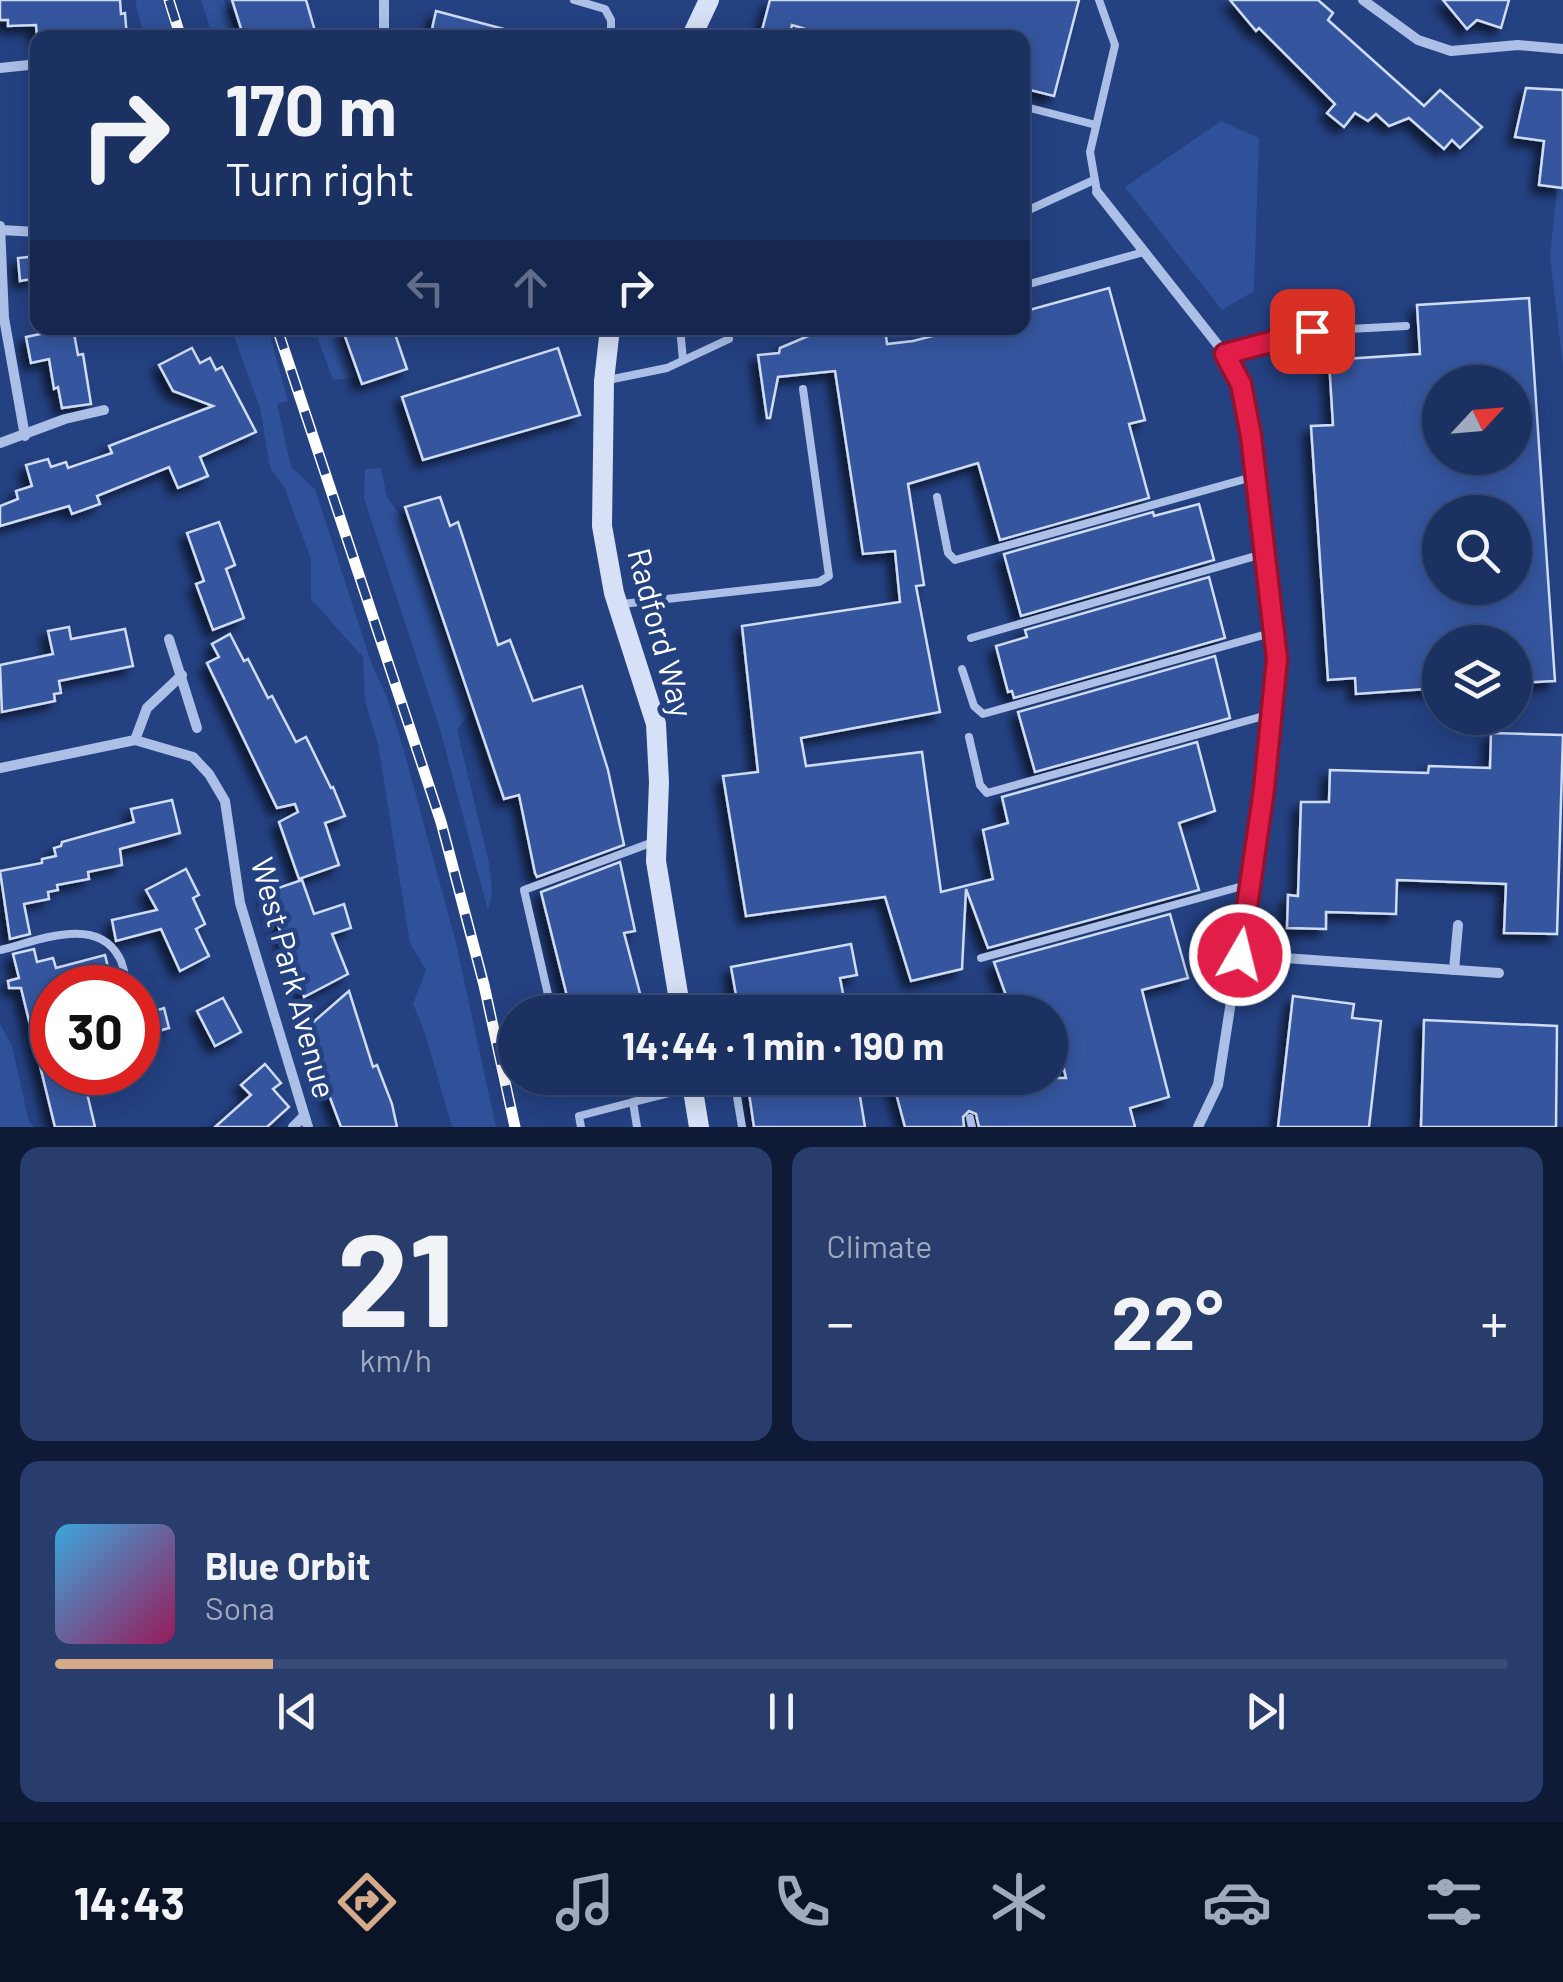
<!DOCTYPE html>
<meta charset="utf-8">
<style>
:root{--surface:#1b3162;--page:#283d6b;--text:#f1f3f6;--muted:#a0a9be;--line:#394c77;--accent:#d6ab8b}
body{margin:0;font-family:Barlow,sans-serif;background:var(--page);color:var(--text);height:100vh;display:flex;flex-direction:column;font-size:38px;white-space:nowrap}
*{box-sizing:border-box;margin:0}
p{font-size:32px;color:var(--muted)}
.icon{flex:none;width:55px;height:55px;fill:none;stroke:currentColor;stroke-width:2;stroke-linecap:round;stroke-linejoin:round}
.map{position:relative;height:1127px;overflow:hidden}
.drawer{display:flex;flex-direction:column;gap:20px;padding:20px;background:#0f1b36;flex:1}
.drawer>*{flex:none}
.top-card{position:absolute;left:30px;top:30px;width:1000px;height:305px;border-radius:20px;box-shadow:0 5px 25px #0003,0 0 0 2px var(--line);background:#1b3162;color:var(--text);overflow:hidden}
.needle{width:65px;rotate:64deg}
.buttons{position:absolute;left:1422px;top:365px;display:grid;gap:20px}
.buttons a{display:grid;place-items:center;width:110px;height:110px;border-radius:50%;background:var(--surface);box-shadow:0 5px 25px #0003,0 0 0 2px var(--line);font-size:50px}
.speed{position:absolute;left:30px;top:965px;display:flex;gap:20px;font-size:50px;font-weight:700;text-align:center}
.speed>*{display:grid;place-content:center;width:130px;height:130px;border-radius:50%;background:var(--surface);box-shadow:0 5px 25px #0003,0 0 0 2px var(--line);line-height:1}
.speed .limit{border:15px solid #d22;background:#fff;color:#111}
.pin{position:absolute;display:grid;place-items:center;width:85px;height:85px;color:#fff;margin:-42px;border-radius:20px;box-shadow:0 5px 15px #0006}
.me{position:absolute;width:110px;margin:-55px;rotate:8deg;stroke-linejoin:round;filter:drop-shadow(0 0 8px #0008)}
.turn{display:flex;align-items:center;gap:35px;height:210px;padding:0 30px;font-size:45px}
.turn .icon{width:130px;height:130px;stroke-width:2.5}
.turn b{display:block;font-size:70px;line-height:85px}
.lanes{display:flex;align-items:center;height:95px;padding:0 30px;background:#0003;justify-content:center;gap:50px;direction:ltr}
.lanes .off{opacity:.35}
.big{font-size:75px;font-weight:700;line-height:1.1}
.drawer .widget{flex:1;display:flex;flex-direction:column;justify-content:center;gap:15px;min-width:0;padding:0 35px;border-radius:20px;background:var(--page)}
.drawer .dial{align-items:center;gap:0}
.dial b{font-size:130px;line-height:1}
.song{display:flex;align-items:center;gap:30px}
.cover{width:120px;height:120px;border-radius:15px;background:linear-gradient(135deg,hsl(200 70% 55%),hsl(330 70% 35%))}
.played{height:10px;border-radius:5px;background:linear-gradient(90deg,var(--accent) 15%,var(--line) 15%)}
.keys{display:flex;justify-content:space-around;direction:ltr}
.heat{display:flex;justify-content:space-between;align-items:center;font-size:55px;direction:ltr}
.drawer .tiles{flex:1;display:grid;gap:20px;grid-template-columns:1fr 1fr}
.widget:last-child{grid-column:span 2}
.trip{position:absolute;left:498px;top:995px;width:570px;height:100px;border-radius:50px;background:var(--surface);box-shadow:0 5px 25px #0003,0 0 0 2px var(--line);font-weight:700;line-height:100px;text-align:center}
.tabs{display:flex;height:160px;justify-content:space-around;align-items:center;background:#0b1427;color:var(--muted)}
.tabs .icon{width:70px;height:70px}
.tabs .on{color:var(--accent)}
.tabs b{font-size:45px;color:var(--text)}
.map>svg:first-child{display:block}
</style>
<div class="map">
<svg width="1563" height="1127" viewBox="0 0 1563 1127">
<defs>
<filter id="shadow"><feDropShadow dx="-7" dy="7" stdDeviation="5" flood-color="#0009"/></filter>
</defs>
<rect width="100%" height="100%" fill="#244182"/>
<!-- green -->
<g fill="#2e519a">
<polygon points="135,0 162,0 175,37 144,37"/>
<polygon points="201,0 224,0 237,37 213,37"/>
<polygon points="1221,121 1259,138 1254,291 1222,310 1125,187"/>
<polygon points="1557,187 1563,188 1563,367 1550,256"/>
<polygon points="231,328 268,328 288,401 277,404 291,467 315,489 372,665 386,695 402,744 455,939 496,1127 452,1127 425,1033 413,1004 426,970 410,943 378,744 365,701 363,657 311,599 311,559 285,489 270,467 260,408"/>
<polygon points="314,328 338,328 356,378 333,380"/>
<polygon points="381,468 387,497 406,523 471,710 457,730 489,863 492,892 488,911 440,729 364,498 365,469"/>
<polygon points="0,1024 12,1046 29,1122 35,1127 0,1127"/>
</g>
<!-- building -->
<g fill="#34569f" stroke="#cfdcf6" stroke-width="2.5" fill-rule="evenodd" filter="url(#shadow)">
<polygon points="0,0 120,0 121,14 125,13 127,38 37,38 36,25 8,26 8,20 0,20"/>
<polygon points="232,0 306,0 317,38 244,38"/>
<polygon points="770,0 1079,0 1054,96 1022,88 1022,38 837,38 792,25 789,38 760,38"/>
<polygon points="1230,0 1318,0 1333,13 1328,20 1424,106 1440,90 1482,127 1460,148 1452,140 1444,149 1409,118 1389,126 1376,114 1368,121 1355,113 1344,127 1327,113 1335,104 1259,28 1256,31"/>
<polygon points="1443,0 1509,0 1501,28 1477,20 1467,29"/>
<polygon points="436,11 511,31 510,38 430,38"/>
<polygon points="1526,88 1563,90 1563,188 1539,185 1544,141 1515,137"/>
<polygon points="38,256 38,278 20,281 18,258"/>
<polygon points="1109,288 1145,420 1129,424 1149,498 1000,540 978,463 908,484 924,585 916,586 940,712 801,738 806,766 922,752 941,892 993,879 983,830 1008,823 1002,797 1197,742 1215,811 1179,823 1199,890 988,948 966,889 962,969 911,981 885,897 746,916 723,776 758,772 742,626 900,602 895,551 863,554 835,371 778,377 770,418 767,418 758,355 779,353 780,348 827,328 885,328 887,344 913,341 964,328 1022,328 1022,312"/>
<path d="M1529 298 1555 681 1515 683V642H1440V688L1356 694 1355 678 1328 680 1311 426 1333 425 1329 360 1420 354 1417 305ZM1440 382H1515V458H1440ZM1440 512H1515V588H1440Z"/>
<polygon points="49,328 73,328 78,355 83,354 91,404 62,408 58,387 54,389 49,359 31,363 26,337 50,332"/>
<polygon points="342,328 393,328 407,369 362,384"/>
<polygon points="192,348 200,363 210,358 216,370 222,367 256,432 200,457 208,476 178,488 169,467 97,496 100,504 72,514 69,506 0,526 0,506 18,499 16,491 32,486 26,465 48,459 51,467 66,462 68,468 112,453 109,446 213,406 173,391 159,365"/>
<polygon points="558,348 580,415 423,460 402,397"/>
<polygon points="440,497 450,526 458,522 498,645 510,640 533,701 582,686 608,770 624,845 537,877 535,873 519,795 504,799 405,507"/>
<polygon points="1199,504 1214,560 1021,616 1004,554 1153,512 1154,516"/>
<polygon points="219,522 235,565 226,569 244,618 213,630 196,584 204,581 187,533"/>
<polygon points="1209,577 1225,638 1014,698 1012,691 1008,692 996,646 1027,637 1025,630"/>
<polygon points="69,627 71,639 125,629 133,666 59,681 61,693 54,694 55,701 2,712 0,665 53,654 48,631"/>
<polygon points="230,634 244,661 248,659 268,698 272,696 296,742 306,737 331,788 333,787 345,816 325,823 339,865 299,879 279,822 298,812 295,804 277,808 207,663 219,657 212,644"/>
<polygon points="1215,656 1230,718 1035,772 1018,712"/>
<polygon points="1491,733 1563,735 1557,934 1504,933 1506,884 1397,880 1396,914 1326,912 1326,929 1287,928 1288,895 1298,896 1301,802 1329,802 1330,770 1428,773 1429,766 1490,768"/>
<polygon points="172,800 180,833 120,849 122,865 88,872 89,879 57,885 58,890 48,892 49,899 24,904 30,934 10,939 0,871 42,863 42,859 56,856 54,848 61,846 62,842 134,822 131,809"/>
<polygon points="620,862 635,931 624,933 641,997 633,999 637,1012 571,1012 541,892"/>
<polygon points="186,869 199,895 193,898 205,924 196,929 209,956 180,971 161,929 116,941 112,920 157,910 146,890"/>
<polygon points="302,880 314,914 344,904 351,928 332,934 348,974 304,997 266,892"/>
<polygon points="1170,914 1188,978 1142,990 1169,1097 1130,1108 1135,1127 979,1127 976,1114 969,1111 963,1117 964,1127 905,1127 892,1078 1066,1078 1050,1012 1012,1012 994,962"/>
<polygon points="851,944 857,975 840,978 845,1004 791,1012 739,1012 731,967"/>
<polygon points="34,949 37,962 53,958 56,968 105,955 110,975 69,988 52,988 52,1072 82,1072 95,1127 55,1127 21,988 9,988 8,981 19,978 13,954"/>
<polygon points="349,991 373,1067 377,1065 392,1104 397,1127 341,1127 320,1071 324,1070 311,1030 313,1029 311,1024"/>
<polygon points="1293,996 1354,1004 1352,1018 1381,1021 1369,1127 1278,1127"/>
<polygon points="223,998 241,1032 215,1046 197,1011"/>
<polygon points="164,1008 169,1028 151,1033 145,1014"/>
<polygon points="1424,1020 1557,1026 1556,1127 1421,1127"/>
<polygon points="265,1064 281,1083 273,1089 289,1107 267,1127 215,1127 251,1095 241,1085"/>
<polygon points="758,1078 857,1078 865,1127 754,1127 748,1086 759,1084"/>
</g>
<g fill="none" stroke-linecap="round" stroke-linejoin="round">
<!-- lane -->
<g stroke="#acbfe7" stroke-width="8">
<polyline points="574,0 605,9 611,20 611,38"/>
<polyline points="1022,106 1096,125"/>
<polyline points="1097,192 1090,152 1115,45 1099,0"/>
<polyline points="1022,213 1094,180"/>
<polyline points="1022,286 1144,252"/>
<polyline points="680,328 683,360"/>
<polyline points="1225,354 1311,331 1406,326"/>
<polyline points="608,380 667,368 729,339"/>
<polyline points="937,497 948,553 955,560 1256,476"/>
<polyline points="622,604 819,582 829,576 803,389"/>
<polyline points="971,638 1266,553"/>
<polyline points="962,669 974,706 983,714 1274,632"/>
<polyline points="969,737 980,785 987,793 1271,714"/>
<path d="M0 950C35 942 96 914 119 957 124 965 125 978 128 988"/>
<polyline points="981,958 1250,884"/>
<polyline points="552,1012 524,890 656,841"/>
<polyline points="138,1018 144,1040"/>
<polyline points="618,1078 666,1091"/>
<polyline points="734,1078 742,1127"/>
<polyline points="970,1118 972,1127"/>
<polyline points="581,1127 579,1116 633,1102"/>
<polyline points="637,1127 633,1102 689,1088"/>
</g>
<!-- street -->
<g stroke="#acbfe7" stroke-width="10">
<polyline points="1363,0 1418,40 1451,51 1518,45 1563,49"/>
<polyline points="384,38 384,0"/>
<polyline points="0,68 38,64"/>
<polyline points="1097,192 1225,354 1241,384 1251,436 1277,659 1264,789 1218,1085 1198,1127"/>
<polyline points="0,226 4,318 25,436"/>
<polyline points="0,230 38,232"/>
<polyline points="0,443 65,419 104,410"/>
<polyline points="169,639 197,728"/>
<polyline points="182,675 147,708 135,740 193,757 209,774 225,801 240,903 308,1127"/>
<polyline points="0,768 135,740"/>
<polyline points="1240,955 1499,973"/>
<polyline points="1454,970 1458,925"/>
<polyline points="293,1127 304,1116"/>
</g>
<!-- secondary -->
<g stroke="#d6e0f6" stroke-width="20">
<polyline points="691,38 709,0"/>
<polyline points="610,328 604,381 602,526 614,593 656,724 659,782 656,861 681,1012"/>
<polyline points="691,1078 699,1127"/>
</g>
<defs>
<g id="rail">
<polyline points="169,0 181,38"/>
<polyline points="277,328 441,822 484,985 515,1127"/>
</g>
</defs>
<!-- rail casing -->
<use href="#rail" stroke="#fff" stroke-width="11"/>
<!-- rail -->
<use href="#rail" stroke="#244182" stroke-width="8" stroke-dasharray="22" stroke-linecap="butt"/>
</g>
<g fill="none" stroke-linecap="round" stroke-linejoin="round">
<defs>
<polyline id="route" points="1240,955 1264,789 1277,659 1251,436 1241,384 1225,354 1312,331"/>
</defs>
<!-- route casing -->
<use href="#route" stroke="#92132f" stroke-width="25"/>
<!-- route -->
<use href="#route" stroke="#e11d48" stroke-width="18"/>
</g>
<g text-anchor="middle" stroke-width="10" stroke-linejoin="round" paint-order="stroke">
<!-- street labels -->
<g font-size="32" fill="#fff" stroke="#244182">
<text transform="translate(660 633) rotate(75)" y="11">Radford Way</text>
<text transform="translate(293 978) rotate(75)" y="11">West Park Avenue</text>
</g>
</g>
</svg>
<div class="buttons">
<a><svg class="needle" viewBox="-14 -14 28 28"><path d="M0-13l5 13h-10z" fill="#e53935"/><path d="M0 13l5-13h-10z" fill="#a0a9be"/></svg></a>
<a><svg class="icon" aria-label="search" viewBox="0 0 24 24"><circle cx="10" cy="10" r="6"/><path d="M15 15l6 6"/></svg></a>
<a><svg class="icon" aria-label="layers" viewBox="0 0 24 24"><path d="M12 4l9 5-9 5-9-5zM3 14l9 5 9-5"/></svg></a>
</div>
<div class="speed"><div class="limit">30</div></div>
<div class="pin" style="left:1312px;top:331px;background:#d93025"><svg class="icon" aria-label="arrive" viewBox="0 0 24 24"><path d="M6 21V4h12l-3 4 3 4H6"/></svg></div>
<svg class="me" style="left:1240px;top:955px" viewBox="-20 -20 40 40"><circle r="17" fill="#e11d48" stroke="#fff" stroke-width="3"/><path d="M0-11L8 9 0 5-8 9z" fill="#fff"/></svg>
<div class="trip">14:44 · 1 min · 190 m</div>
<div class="top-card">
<div class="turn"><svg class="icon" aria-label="right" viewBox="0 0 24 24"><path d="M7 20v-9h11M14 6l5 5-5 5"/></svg><div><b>170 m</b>Turn right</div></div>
<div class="lanes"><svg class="icon off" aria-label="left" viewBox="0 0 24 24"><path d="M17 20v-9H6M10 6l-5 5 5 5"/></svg><svg class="icon off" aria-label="ahead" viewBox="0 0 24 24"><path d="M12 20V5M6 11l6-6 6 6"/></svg><svg class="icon" aria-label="right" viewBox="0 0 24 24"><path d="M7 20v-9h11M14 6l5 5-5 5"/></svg></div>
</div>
</div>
<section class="drawer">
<div class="tiles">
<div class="widget dial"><b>21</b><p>km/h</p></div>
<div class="widget"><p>Climate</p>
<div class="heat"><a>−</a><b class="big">22°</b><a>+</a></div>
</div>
<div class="widget">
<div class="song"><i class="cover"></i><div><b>Blue Orbit</b><p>Sona</p></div></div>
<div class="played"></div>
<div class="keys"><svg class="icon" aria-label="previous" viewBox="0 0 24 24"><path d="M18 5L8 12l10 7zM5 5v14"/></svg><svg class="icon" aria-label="pause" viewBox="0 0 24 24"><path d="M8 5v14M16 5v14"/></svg><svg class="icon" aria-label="next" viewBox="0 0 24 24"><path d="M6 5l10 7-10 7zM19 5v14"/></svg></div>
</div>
</div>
</section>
<nav class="tabs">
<b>14:43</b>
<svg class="icon on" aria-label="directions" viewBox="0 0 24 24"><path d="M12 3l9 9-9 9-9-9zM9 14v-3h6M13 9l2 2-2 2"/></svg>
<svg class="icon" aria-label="music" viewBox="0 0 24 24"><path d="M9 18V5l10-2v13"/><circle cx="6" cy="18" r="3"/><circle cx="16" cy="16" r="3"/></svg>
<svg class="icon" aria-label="phone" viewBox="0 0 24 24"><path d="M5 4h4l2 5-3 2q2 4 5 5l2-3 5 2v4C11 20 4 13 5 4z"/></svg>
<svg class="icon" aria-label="climate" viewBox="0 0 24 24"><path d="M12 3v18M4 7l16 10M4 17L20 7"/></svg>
<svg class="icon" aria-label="car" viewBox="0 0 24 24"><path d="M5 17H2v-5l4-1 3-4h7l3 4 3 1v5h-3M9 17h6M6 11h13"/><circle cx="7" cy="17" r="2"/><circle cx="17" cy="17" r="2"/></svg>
<svg class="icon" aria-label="filters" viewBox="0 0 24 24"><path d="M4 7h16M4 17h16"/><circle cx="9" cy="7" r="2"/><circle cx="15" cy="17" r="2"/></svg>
</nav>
